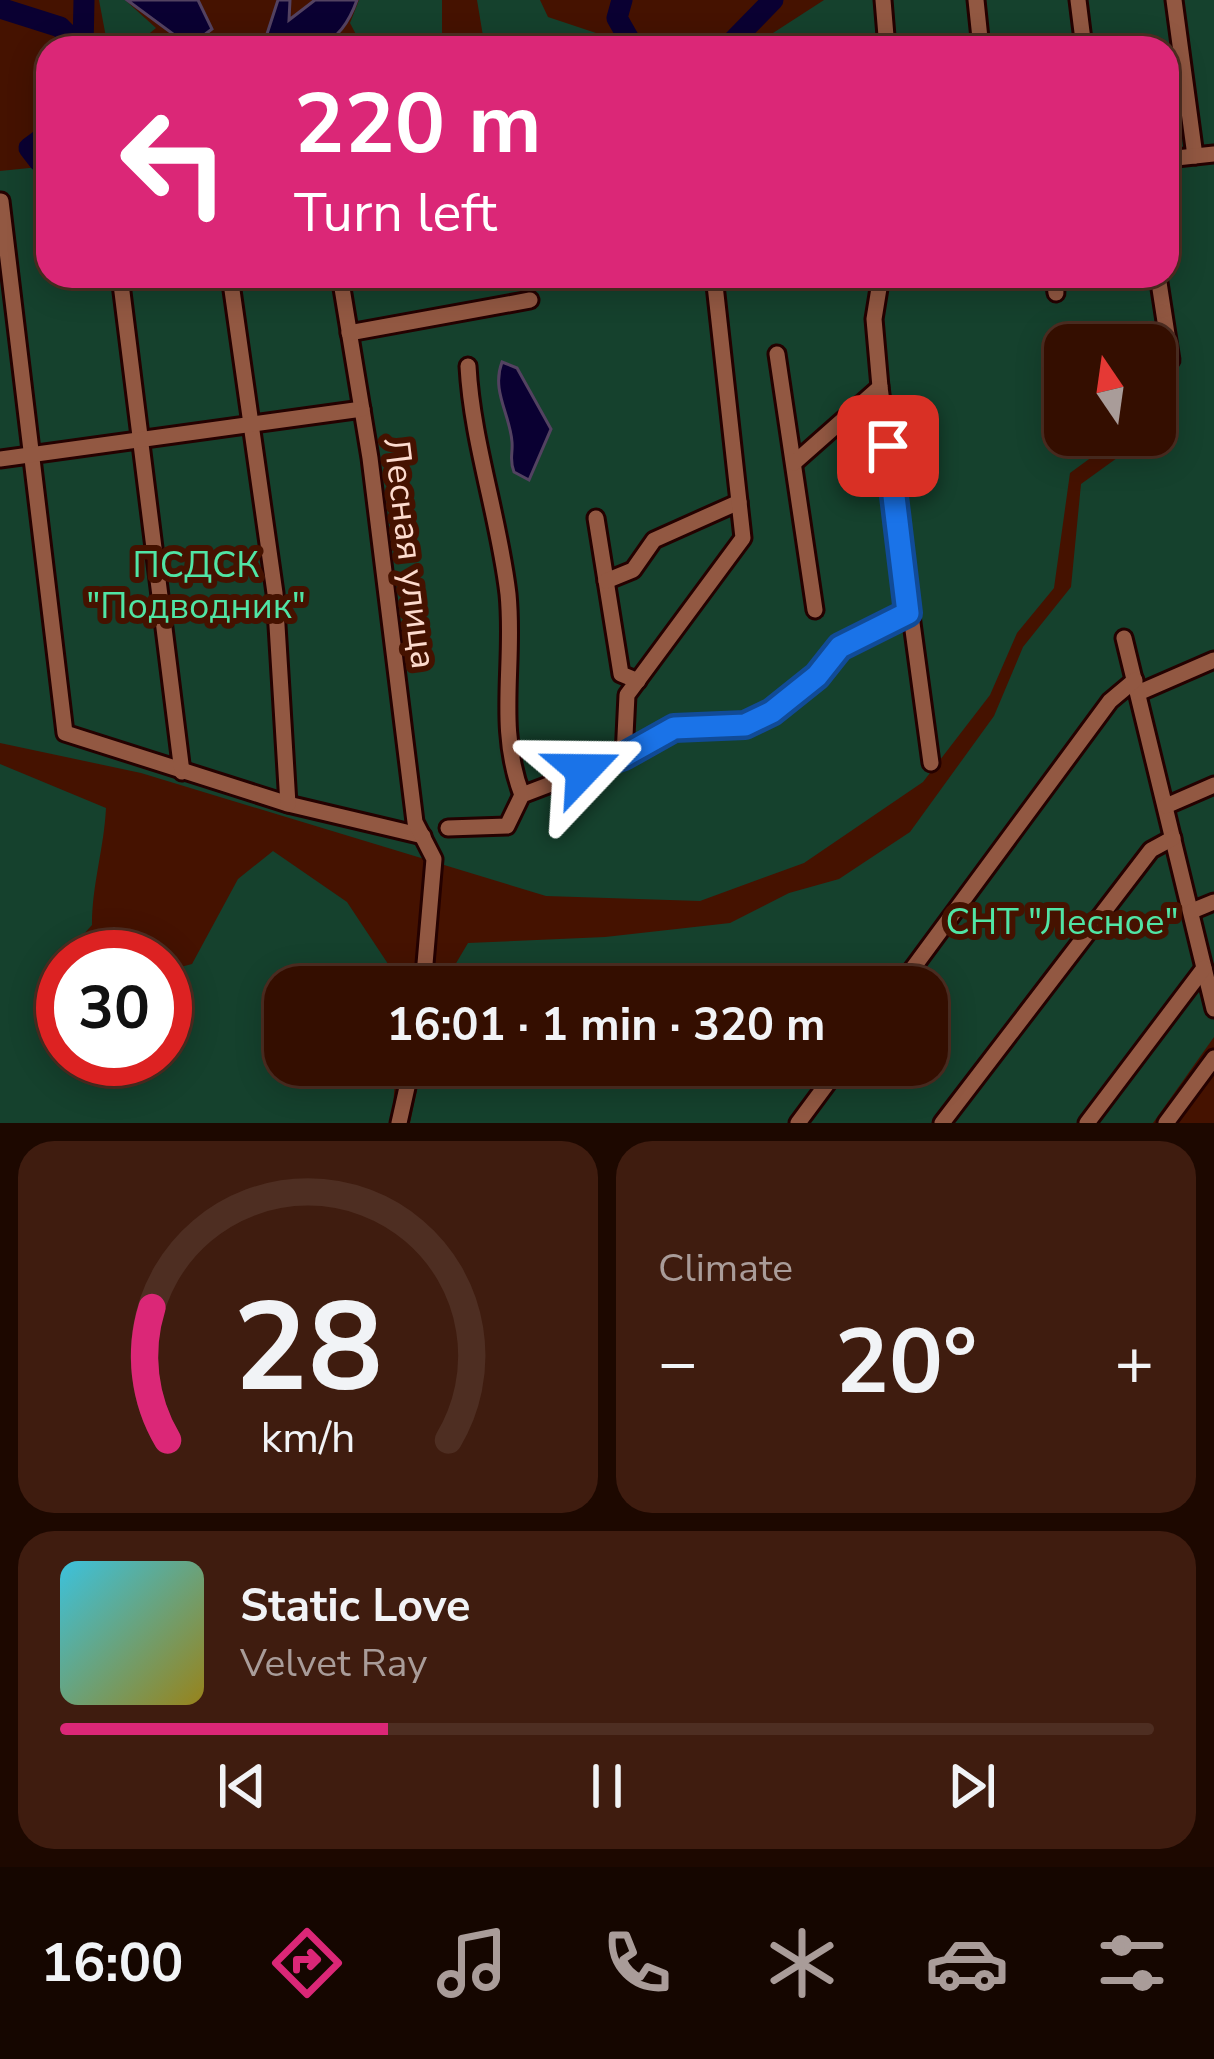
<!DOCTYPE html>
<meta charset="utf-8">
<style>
:root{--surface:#340e00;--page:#3f1c0f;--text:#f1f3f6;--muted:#a99c99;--line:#4e2e22;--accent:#db2777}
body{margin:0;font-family:"Nunito Sans",sans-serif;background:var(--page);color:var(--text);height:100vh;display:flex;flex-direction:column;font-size:45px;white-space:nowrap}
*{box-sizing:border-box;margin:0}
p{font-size:39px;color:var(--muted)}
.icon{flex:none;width:66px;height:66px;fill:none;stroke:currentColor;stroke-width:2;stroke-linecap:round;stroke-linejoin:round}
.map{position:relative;height:1123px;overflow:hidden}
.drawer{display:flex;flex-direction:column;gap:18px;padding:18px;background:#1d0800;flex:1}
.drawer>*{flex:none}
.top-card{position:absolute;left:36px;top:36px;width:1143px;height:252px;border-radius:36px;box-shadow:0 6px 30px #0003,0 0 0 3px var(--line);background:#db2777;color:#fff;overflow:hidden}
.needle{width:78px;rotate:347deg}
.buttons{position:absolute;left:1044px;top:324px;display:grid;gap:24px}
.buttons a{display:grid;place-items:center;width:132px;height:132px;border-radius:24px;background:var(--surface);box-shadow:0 6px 30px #0003,0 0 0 3px var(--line);font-size:60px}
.speed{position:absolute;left:36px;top:930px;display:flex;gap:24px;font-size:60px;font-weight:700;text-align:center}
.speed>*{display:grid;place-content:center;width:156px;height:156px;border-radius:50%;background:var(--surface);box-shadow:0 6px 30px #0003,0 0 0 3px var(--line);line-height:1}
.speed .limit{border:18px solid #d22;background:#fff;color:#111}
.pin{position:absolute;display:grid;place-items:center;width:102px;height:102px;color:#fff;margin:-51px;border-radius:24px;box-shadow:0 6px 18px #0006}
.me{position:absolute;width:132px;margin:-66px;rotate:67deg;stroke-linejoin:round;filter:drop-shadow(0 0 9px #0008)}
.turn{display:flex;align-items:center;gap:42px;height:252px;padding:0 60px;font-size:54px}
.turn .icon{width:156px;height:156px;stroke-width:2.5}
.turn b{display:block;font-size:84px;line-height:102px}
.big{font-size:90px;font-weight:700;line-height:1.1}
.drawer .tile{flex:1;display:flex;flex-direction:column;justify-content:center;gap:18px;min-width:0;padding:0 42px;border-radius:36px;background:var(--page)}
.drawer .dial{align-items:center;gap:0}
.dial svg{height:312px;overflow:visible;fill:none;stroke:var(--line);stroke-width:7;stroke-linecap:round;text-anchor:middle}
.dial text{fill:var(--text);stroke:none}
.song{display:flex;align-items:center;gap:36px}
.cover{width:144px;height:144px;border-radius:18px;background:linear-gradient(135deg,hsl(190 70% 55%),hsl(50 70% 35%))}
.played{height:12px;border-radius:6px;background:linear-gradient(90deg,var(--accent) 30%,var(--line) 30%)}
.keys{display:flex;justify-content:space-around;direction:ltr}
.heat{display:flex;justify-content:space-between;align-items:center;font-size:66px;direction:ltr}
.drawer .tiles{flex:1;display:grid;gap:18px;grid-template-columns:1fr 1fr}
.tile:last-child{grid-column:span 2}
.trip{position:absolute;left:264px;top:966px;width:684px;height:120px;border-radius:36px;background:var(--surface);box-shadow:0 6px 30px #0003,0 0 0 3px var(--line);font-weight:700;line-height:120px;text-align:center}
.tabs{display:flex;height:192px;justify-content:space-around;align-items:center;background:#150600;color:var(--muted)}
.tabs .icon{width:84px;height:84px}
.tabs .on{color:var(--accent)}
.tabs b{font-size:54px;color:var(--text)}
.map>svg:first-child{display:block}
</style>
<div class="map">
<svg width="1214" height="1123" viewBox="0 0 1214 1123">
<rect width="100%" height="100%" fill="#451200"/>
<!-- green -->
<g fill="#15412d" fill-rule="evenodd">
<polygon points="99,0 125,0 156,28 139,42 141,48 108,48"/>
<polygon points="359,0 442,0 442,48 363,48 350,23"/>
<polygon points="477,0 540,0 548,17 596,33 590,48 485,48"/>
<path d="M824 0H1214V1037L1153 1123H410L421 1070H452L448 1065H927V987H442L468 943 605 937 730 923 789 893 839 879 910 832 994 716 1023 647 1071 587 1081 484 1117 458 1142 451 1096 454 1070 473 1054 588 1017 633 990 695 923 782 804 863 700 901 546 896 141 773 0 743V171L39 167 48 213V276H1167V48H775L773 33ZM1065 345H1155V435H1065Z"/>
<path d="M0 764 106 808C104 849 92 884 92 925L63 957V1059H165V971L192 964 238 879 273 851 347 902 402 985 285 987V1065H396L392 1123H0Z"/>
</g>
<!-- water -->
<g fill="#0a0032" stroke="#534261" stroke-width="3">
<polygon points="127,0 198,0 212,29 195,42 177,37"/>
<path d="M278 0H290L289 20 315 0H357C335 62 299 48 243 48L267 34Z"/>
<path d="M502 362 517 368 551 429 529 480 514 472C509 460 513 454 512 442 510 414 491 391 502 362Z"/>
</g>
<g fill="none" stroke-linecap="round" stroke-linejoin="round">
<!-- river -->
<g stroke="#0a0032" stroke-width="21">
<polyline points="622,0 617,18 634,48"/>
<polyline points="0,8 60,27 81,48"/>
<polyline points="83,48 84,0"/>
<polyline points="726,48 773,0"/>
<polyline points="48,134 29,148 39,161 48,162"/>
</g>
<defs>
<g id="minor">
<polyline points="883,0 887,48"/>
<polyline points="976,0 981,48"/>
<polyline points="1078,0 1084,48"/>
<polyline points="1174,0 1195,156"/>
<polyline points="1167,159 1214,154"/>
<polyline points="1,201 65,733 288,804 423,836"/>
<polyline points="120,276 182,772"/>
<polyline points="230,276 275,593 288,804"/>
<polyline points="340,276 370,458 415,822 434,859 423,987"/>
<polyline points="881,276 874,319 880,387 931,763"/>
<polyline points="1054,276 1056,293"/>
<polyline points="1158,276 1171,360"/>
<polyline points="349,333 530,300"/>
<polyline points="777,354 815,610"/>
<path d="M468 366C472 442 499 517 508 594 515 664 496 727 522 795"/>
<polyline points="0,459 362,409"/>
<polyline points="794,463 880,387"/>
<polyline points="596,518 621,674 638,681"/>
<polyline points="606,581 633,570 654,540 739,502"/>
<polyline points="1124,638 1214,1009"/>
<polyline points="1138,693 1214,660"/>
<polyline points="624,756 627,695 743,538 714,276"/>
<polyline points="1166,806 1214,785"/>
<polyline points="448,828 507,826 522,795 624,756 673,728 745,725 792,698 840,647 909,613"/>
<polyline points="1192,911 1214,902"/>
<polyline points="899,987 1110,701 1135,680"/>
<polyline points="399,1123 412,1065"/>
<polyline points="798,1123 841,1065"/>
<polyline points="942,1123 1151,850 1173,838"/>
<polyline points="1087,1123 1204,968"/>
<polyline points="1166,1123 1214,1058"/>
</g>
</defs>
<!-- minor casing -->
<use href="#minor" stroke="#240100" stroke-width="21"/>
<!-- minor -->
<use href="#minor" stroke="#925842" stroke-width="15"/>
</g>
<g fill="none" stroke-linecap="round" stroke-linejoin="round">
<defs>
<polyline id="route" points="583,770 624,756 674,728 745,725 772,712 817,676 840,647 908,613 888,446"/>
</defs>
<!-- route casing -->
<use href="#route" stroke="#114b97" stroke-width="30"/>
<!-- route -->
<use href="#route" stroke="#1a73e8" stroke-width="21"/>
</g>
<g text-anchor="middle" stroke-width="12" stroke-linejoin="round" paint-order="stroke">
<!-- street labels -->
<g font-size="36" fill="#fddbce" stroke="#451200">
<text transform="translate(411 553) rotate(83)" y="13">Лесная улица</text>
</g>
<!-- park labels -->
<g font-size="36" fill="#50e5a5" stroke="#451200">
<text x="196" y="577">ПСДСК<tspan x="196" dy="41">"Подводник"</tspan></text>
<text x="1062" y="934">СНТ "Лесное"</text>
</g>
</g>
</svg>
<div class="buttons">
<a><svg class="needle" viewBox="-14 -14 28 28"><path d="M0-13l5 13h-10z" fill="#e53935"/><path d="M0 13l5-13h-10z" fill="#a99c99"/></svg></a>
</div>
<div class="speed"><div class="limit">30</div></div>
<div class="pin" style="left:888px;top:446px;background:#d93025"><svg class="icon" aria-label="arrive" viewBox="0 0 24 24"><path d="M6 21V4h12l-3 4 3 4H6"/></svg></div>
<svg class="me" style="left:583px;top:770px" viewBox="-20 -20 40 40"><path d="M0-17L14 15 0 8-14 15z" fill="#1a73e8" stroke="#fff" stroke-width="4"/></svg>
<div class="trip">16:01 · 1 min · 320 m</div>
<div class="top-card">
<div class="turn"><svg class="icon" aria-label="left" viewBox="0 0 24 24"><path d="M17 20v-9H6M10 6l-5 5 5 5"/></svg><div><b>220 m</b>Turn left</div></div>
</div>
</div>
<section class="drawer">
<div class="tiles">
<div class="tile dial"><svg viewBox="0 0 100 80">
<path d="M14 69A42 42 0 1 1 86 69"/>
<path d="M14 69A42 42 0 0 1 10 35" stroke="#db2777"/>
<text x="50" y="56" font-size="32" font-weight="700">28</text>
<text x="50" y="72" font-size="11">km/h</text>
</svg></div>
<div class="tile"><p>Climate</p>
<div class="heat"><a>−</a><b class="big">20°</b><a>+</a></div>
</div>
<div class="tile">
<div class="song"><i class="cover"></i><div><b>Static Love</b><p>Velvet Ray</p></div></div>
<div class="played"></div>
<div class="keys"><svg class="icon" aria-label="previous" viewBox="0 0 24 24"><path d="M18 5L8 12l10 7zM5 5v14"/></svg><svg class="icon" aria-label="pause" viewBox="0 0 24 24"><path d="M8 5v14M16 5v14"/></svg><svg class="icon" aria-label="next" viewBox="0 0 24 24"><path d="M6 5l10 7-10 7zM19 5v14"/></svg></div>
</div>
</div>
</section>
<nav class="tabs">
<b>16:00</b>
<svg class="icon on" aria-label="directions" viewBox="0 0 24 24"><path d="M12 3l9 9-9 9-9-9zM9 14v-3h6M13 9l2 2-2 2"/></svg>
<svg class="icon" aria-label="music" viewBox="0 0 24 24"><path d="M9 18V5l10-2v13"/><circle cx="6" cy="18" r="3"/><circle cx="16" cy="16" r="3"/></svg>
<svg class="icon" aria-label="phone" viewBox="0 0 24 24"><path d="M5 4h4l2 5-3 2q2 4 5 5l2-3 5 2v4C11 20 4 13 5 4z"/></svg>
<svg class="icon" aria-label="climate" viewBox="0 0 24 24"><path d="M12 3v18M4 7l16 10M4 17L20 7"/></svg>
<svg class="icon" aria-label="car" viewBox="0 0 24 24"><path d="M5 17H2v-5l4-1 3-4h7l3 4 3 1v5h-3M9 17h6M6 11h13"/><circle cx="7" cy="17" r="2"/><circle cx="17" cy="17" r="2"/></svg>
<svg class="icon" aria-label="filters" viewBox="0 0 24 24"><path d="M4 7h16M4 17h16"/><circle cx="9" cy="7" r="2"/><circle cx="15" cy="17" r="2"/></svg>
</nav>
